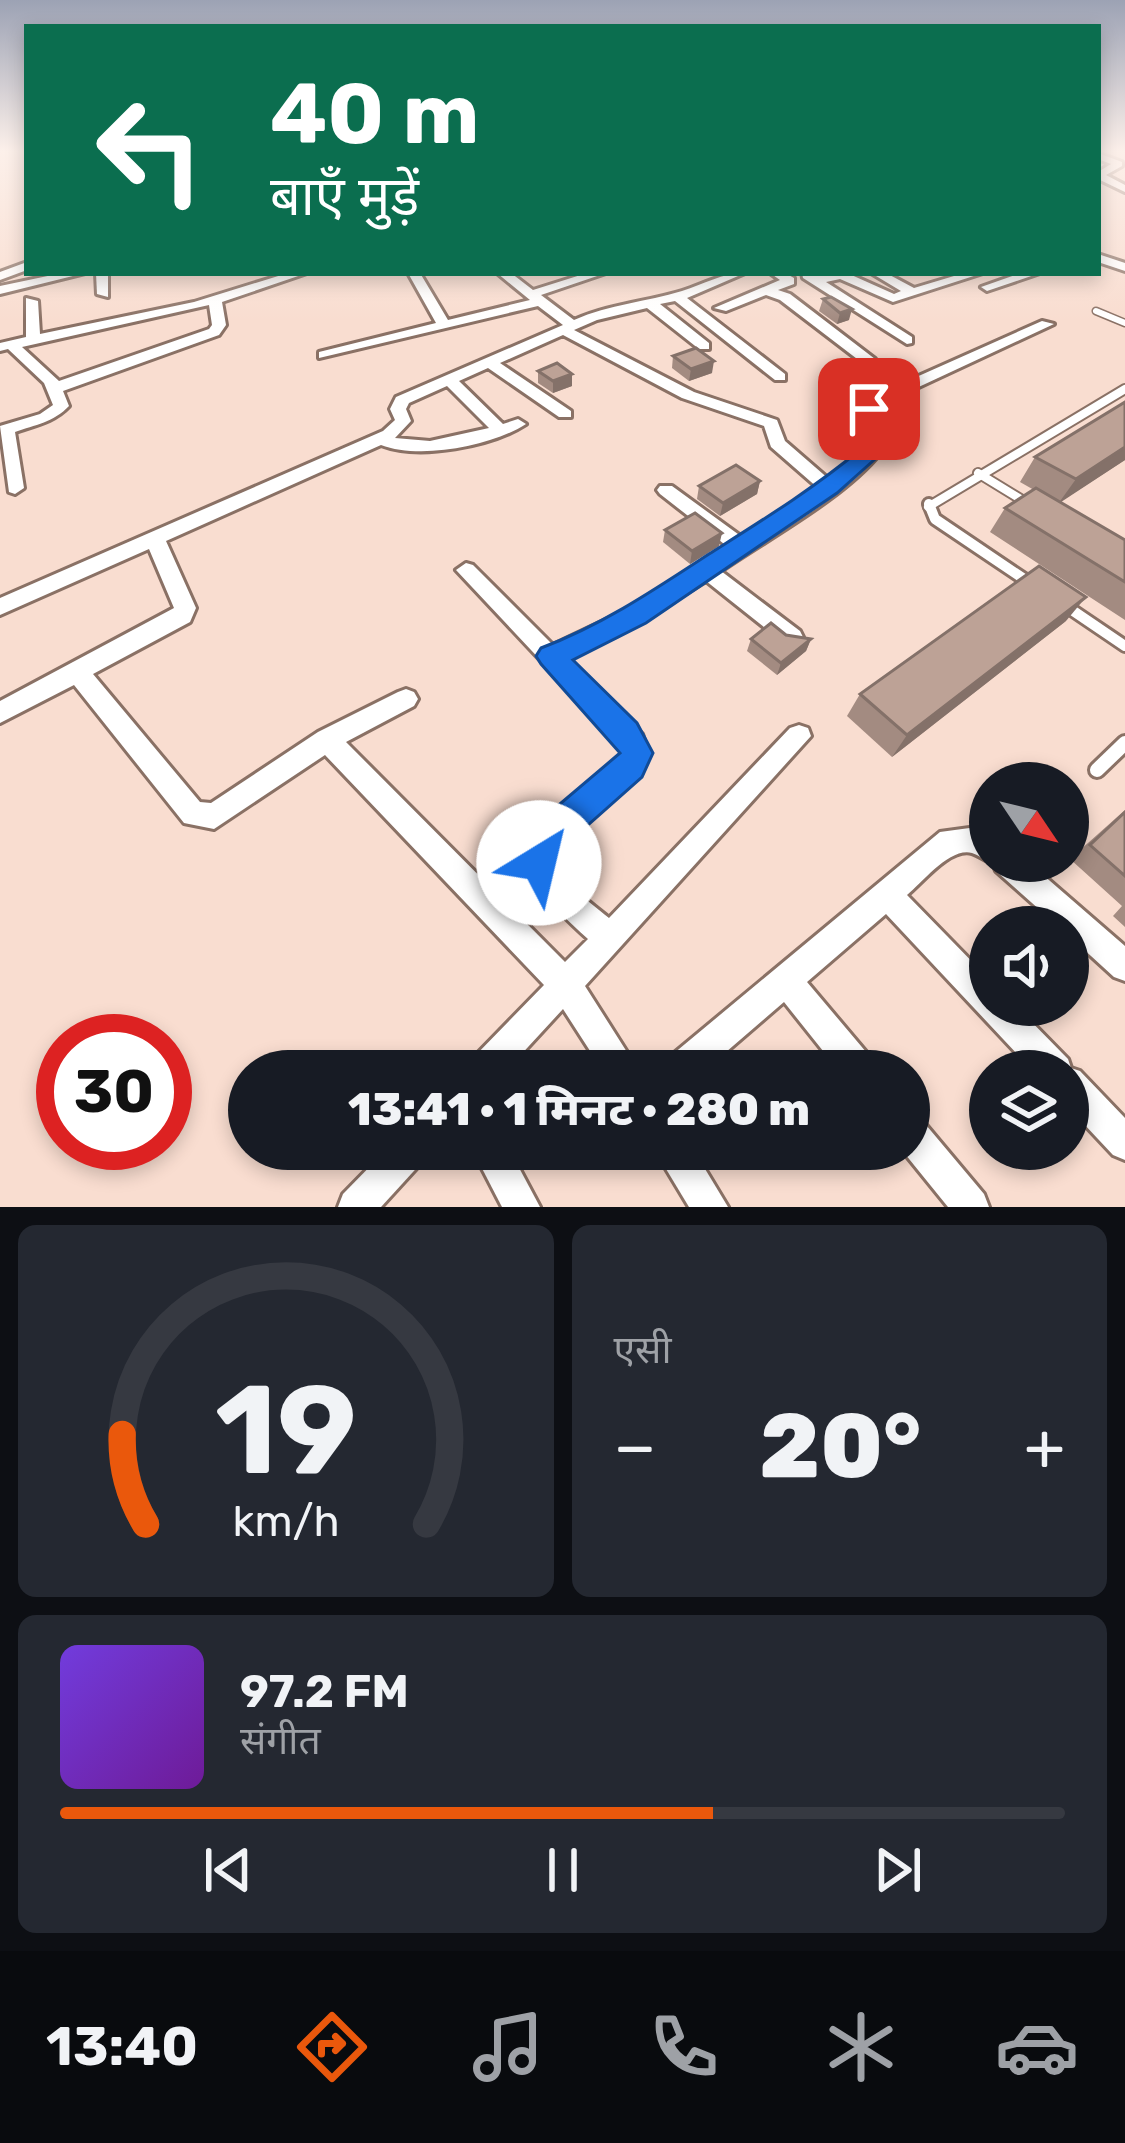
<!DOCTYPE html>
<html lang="hi">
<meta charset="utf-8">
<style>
:root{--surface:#171b24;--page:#242831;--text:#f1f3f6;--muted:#9ea1a6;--line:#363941;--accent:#ea580c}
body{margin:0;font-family:Rubik,"Noto Sans Devanagari",sans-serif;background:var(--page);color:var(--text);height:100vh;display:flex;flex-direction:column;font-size:45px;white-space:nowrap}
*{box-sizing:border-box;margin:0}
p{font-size:39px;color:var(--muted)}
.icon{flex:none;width:66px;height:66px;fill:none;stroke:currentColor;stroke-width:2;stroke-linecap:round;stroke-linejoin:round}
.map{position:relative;height:1207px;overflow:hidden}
.details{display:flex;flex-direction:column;gap:18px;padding:18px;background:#0d0f14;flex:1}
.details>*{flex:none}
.top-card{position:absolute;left:24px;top:24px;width:1077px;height:252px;border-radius:0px;box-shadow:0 6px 18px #0003;background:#0b6e4f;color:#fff;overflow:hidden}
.needle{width:78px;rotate:125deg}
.controls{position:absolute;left:969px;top:762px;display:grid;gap:24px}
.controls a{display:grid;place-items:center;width:120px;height:120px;border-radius:50%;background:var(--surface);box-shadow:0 6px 18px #0003;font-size:60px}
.speed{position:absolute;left:36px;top:1014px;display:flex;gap:24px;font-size:60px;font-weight:700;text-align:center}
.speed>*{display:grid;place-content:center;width:156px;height:156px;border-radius:50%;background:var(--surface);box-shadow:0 6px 18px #0003;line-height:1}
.speed .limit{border:18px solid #d22;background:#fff;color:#111}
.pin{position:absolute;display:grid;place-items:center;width:102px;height:102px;color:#fff;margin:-51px;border-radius:24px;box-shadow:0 6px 18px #0006}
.me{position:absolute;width:132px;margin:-66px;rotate:36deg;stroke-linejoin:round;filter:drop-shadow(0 0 9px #0008)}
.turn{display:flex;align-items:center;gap:42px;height:252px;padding:0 48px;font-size:54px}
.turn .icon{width:156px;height:156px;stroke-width:2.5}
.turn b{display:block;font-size:84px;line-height:102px}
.big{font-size:90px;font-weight:800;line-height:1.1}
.details .tile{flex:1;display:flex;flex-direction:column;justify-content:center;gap:18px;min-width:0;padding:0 42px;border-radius:18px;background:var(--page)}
.details .dial{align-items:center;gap:0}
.dial svg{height:312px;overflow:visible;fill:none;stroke:var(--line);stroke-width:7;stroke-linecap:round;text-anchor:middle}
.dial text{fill:var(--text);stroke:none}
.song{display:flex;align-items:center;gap:36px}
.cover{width:144px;height:144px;border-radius:18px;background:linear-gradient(135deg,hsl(260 70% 55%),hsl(280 70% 35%))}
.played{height:12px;border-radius:6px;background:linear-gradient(90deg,var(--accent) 65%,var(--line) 65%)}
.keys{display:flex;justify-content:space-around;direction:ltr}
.heat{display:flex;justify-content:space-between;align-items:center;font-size:66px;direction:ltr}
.details .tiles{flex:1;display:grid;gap:18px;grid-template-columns:1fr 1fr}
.tile:last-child{grid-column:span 2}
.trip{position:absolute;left:228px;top:1050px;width:702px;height:120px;border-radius:60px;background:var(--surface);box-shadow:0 6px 18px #0003;font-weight:800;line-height:120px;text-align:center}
.tabs{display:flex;height:192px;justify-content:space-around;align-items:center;background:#090b0e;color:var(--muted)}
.tabs .icon{width:84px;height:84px}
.tabs .on{color:var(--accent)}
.tabs b{font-size:54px;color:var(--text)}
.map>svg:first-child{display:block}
</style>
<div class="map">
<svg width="1125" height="1207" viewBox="0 0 1125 1207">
<rect width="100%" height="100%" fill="#f9ddd0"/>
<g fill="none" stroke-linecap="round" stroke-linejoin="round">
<defs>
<polyline id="service-far3" points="1096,311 1125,323"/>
<g id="service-far2">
<polyline points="978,473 1032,506"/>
<polyline points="928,507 1125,389"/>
</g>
<g id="service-far1">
<polyline points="929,504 935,519 1030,583"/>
<polyline points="1066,606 1125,646"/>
</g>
<polyline id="service" points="1097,770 1125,743"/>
<g id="minor">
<polygon points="1098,153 1122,162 1122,166 1106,175 1125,185 1125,192 1098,179 1098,172 1111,164 1098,159"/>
<polygon points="1098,254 1125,263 1125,271 1098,262"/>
<polygon points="27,262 27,270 0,280 0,272"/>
<polygon points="62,273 85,273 0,294 0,286"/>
<polygon points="96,273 108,273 108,297 97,294"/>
<path d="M288 273H307L222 302 226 325 219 335 63 391 69 406C54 422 35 425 15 432L24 488 15 494 9 492 0 426 40 414 53 405 44 383 8 349 0 351V343L26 337V298L38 301 40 334 194 302ZM209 305 212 325 209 329 59 381 22 347Z"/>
<path d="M408 273H420L448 320 530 300 497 273H511L533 290 587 273H606L541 295 574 320C610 304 646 302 682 291 704 284 722 273 745 273L687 298 785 374V380H775L675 301 660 304 709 343V349H699L647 308 597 320 574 330 694 392 777 420 785 441 830 480 863 451 859 419 867 399 1042 321 1054 324 880 405 875 419 881 452C844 498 770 537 721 571L800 631 803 637 800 643H784L706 581 618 635 567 659 642 734 648 753 639 774 558 846C553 878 586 899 609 918L790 728 799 725 808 728 811 736 585 986 639 1071H603L563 1009 506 1071H467L472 1059 544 985 325 755 214 829 184 823 74 685 0 723V701L174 608 149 549 0 615V598L383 431 395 420 390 409 396 397 563 325 538 306 319 358V352L436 323ZM563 335 682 398 764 426 771 447 818 488 742 537 672 486H660L657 490 660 494 728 547 631 608 553 645 473 565 466 563 456 570 622 747 621 758C537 829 483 846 588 939L565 962 346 742 414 706 418 699 414 692 406 689 398 692 318 732 211 803 200 802 93 674 190 622 196 608 166 541 381 445C420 460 492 446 526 424L518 419 503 424 459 381 488 368 559 417H571V411L500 363ZM447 386 489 428 430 441 395 438 411 421 406 409 409 403Z"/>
<polygon points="770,273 785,273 794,278 794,284 778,290 790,294 875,359 875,365 865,365 780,300 766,295 726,311 714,308 780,280"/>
<polygon points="802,273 817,276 847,273 894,294 901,291 871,273 886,273 914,288 964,273 983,273 893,302 840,279 826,282 912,337 912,343 907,344 803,278"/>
<polygon points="1021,273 1040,273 987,291 981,287"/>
<path d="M977 827 990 833V861H1027L1125 946V981L1114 977 1068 935V927H1059L996 871 992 861 990 862C984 860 979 855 972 853 950 847 923 882 907 895L990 980V1005H1015L1068 1059 1071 1068 1080 1071 1125 1118V1160L1113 1155 1068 1107V1071H1033L886 914 807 982 872 1059 877 1071H839L784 1002 704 1071H662L667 1059 940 832Z"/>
<polygon points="909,1114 921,1119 984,1194 989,1207 948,1207 901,1149 909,1149"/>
<polygon points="387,1149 429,1149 423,1161 381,1207 338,1207 343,1194"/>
<polygon points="472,1149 509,1149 540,1207 502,1207"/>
<polygon points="654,1149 693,1149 728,1207 689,1207"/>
</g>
</defs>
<!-- service-far3 casing -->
<use href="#service-far3" stroke="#8a7165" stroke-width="9"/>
<!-- service-far2 casing -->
<use href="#service-far2" stroke="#8a7165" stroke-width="12"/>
<!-- service-far1 casing -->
<use href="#service-far1" stroke="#8a7165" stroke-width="16"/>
<!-- service casing -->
<use href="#service" stroke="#8a7165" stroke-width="20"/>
<!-- minor casing -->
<use href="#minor" stroke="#8a7165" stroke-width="6"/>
<!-- service-far3 -->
<use href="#service-far3" stroke="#fff" stroke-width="6"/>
<!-- service-far2 -->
<use href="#service-far2" stroke="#fff" stroke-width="8"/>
<!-- service-far1 -->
<use href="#service-far1" stroke="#fff" stroke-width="10"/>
<!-- service -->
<use href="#service" stroke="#fff" stroke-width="14"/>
<!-- minor -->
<use href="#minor" fill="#fff" fill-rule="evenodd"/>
</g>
<!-- wall -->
<g fill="#a38b81">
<polygon points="831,297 849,320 837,324 819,311 823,299"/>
<polygon points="673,356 712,373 689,381 672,368"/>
<polygon points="538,371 572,386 553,393 538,383"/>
<polygon points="1035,457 1125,460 1060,502 1125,540 1125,620 990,532 1005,508 1034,490 1020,482"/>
<polygon points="760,481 757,494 720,516 697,499 699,486"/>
<polygon points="665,530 719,546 690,564 663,542"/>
<polygon points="1066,621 892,757 847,716 860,694"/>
<polygon points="786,635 811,639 806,651 777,675 747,651 751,639"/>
<polygon points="1125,810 1125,927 1113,916 1122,906 1070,859"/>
</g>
<!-- shaded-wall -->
<g fill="#847169">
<polygon points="852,309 849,320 837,324 840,313"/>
<polygon points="714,361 712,373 689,381 691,369"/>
<polygon points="572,374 572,386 553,393 553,381"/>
<polygon points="1125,447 1125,460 1058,504 1076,479"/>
<polygon points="760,481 757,494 720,516 723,503"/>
<polygon points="722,533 719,546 690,564 692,551"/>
<polygon points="1086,597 1066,621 892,757 907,735"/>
<polygon points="811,639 806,651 777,675 781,663"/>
</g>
<!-- building -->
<g fill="#bda296" stroke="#847169" stroke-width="3">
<polygon points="831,297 852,309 840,313 823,299"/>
<polygon points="696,348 714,361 691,369 673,356"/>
<polygon points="557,363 572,374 553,381 538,371"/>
<polygon points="1125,402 1125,447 1076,479 1035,457"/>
<polygon points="736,465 760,481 723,503 699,486"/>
<polygon points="1036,488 1125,540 1125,582 1005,508"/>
<polygon points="695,513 722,533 692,551 665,530"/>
<polygon points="1039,566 1086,597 907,735 860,694"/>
<polygon points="771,623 786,635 811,639 781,663 751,639"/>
<polygon points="1125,812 1125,876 1090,845"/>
</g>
<!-- sky -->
<linearGradient id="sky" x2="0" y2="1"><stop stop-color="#9ca2b4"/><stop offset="0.47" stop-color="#fcf0ea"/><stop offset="1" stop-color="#fcf0ea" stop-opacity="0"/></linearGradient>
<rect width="1125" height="321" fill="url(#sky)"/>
<!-- route -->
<path fill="#1a73e8" stroke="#114b97" stroke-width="3" d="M869 403 879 409 883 452 837 493 646 623 573 660 637 723 653 753 642 777 561 849 552 875 539 881 526 875 521 863 534 826 620 753 541 664 536 656 541 648C602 625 654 590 709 554 761 521 813 489 861 449L858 409Z"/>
</svg>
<div class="controls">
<a><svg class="needle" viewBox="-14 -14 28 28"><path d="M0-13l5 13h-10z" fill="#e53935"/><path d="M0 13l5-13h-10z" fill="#9ea1a6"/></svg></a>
<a><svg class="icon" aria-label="sound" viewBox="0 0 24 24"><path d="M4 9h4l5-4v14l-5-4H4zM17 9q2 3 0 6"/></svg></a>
<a><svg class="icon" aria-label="layers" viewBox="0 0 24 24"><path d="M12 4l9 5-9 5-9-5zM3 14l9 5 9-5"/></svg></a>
</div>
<div class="speed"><div class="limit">30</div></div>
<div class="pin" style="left:869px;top:409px;background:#d93025"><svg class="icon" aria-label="arrive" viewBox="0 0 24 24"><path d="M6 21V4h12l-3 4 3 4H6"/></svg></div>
<svg class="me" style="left:539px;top:863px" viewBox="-20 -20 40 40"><circle r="19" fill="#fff"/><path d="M0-13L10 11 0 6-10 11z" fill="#1a73e8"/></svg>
<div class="trip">13:41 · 1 मिनट · 280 m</div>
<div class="top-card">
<div class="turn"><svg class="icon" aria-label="left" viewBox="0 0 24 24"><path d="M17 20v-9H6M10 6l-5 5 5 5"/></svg><div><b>40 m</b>बाएँ मुड़ें</div></div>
</div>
</div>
<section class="details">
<div class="tiles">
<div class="tile dial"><svg viewBox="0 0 100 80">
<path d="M14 69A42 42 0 1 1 86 69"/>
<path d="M14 69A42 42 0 0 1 8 46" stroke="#ea580c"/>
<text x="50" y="56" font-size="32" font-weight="700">19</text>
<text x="50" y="72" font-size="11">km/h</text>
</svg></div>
<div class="tile"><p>एसी</p>
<div class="heat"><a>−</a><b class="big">20°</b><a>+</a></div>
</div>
<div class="tile">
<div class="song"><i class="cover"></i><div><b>97.2 FM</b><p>संगीत</p></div></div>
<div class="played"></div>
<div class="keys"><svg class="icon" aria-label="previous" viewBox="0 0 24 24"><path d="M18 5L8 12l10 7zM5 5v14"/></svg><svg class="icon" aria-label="pause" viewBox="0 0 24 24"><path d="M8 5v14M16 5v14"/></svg><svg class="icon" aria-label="next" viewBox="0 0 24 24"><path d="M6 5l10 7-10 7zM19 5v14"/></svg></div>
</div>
</div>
</section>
<nav class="tabs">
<b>13:40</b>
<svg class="icon on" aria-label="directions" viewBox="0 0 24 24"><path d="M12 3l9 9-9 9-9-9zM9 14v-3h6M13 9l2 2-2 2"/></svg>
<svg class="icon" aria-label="music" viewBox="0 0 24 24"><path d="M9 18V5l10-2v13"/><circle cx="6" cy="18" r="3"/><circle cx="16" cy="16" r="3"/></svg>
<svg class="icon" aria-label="phone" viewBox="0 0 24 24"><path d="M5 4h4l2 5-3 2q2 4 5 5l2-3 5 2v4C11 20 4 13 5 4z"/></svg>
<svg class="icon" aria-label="climate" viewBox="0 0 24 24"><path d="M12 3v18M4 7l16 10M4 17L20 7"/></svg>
<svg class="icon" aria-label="car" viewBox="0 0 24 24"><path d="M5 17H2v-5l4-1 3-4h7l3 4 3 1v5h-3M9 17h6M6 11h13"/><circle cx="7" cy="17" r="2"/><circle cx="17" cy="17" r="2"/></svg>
</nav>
